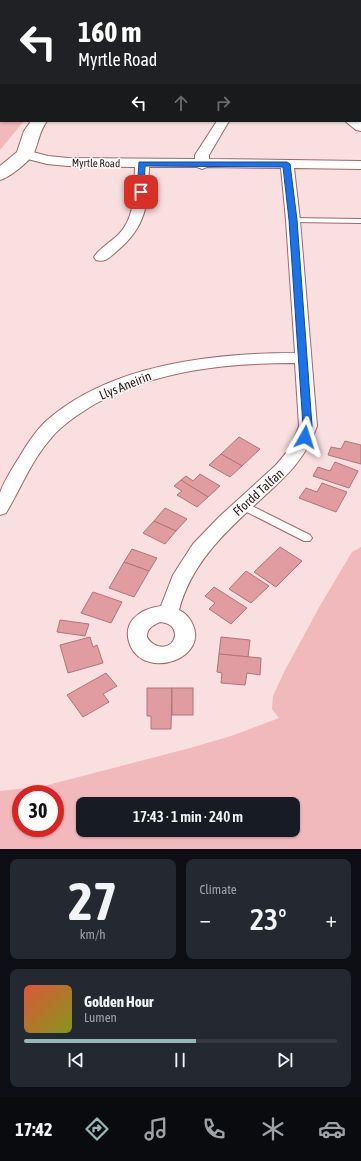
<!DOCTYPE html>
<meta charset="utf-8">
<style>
:root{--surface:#171b24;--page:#242831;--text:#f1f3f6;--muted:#9ea1a6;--line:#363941;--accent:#94b7b9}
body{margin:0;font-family:"Asap Condensed",sans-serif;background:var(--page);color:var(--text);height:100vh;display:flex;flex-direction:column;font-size:15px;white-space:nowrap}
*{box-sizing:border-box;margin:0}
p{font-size:13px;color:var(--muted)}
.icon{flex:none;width:22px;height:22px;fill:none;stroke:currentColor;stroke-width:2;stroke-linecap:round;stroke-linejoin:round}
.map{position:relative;height:849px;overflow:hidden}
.details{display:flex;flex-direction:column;gap:10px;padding:10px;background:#0d0f14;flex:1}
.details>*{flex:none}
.top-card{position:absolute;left:0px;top:0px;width:361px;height:122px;box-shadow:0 1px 3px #0004;background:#202124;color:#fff;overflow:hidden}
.speed{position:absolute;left:12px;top:785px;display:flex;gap:8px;font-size:20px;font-weight:700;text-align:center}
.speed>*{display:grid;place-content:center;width:52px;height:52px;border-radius:50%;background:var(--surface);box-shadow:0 1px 3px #0004;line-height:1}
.speed .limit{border:6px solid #d22;background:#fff;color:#111}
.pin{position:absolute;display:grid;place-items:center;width:34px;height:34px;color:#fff;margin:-17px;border-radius:8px;box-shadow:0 2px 6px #0006}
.me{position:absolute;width:44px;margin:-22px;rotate:6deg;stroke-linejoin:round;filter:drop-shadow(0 0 3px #0008)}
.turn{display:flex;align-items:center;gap:14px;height:84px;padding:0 12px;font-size:18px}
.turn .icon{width:52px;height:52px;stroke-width:2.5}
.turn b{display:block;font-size:28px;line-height:34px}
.lanes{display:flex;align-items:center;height:38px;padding:0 12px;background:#0003;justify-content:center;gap:20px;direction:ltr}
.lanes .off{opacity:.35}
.big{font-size:30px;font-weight:600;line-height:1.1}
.details .card{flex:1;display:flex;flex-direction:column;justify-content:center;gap:6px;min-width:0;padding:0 14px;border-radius:8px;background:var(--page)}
.details .dial{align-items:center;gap:0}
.dial b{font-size:52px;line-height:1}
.song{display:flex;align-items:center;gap:12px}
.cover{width:48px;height:48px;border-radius:6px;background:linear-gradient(135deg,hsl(10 70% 55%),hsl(70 70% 35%))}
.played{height:4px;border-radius:2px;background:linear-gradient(90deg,var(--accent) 55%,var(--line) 55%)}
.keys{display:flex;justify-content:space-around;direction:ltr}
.heat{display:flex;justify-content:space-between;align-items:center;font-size:22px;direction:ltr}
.details .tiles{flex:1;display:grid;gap:10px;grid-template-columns:1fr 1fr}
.card:last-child{grid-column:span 2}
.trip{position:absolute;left:76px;top:797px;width:224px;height:40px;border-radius:8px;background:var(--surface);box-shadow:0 1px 3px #0004;font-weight:600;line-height:40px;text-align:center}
.tab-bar{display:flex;height:64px;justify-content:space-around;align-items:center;background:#090b0e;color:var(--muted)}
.tab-bar .icon{width:28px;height:28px}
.tab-bar .current{color:var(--accent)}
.tab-bar b{font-size:18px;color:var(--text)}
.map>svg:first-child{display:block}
</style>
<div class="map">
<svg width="361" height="849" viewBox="0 0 361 849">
<rect width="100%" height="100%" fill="#fadfe0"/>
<!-- green -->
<g fill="#f2b9bc" fill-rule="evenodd">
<polygon points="0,0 119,0 1,1 1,80"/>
<polygon points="0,85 1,121 24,121 0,150"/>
<path d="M361 547V849H0V791L44 786 190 748 231 736 279 718 272 709 273 696 285 670 321 604 352 552ZM21 794H55V828H21ZM83 804H293V830H83Z"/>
</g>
<!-- building -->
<g fill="#e09ca0" stroke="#b07578">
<polygon points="239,437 260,449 242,466 221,454"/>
<polygon points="345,441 361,445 361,464 328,455 331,447 341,449"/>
<polygon points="221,454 242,466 230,477 209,465"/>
<polygon points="335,462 358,471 349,488 313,476 318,467 330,471"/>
<polygon points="200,474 220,486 208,497 181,480 186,476 193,481"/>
<polygon points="181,480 208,497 197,507 177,495 182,491 174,486"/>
<polygon points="322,483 347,492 336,512 299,498 306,488 317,492"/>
<polygon points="165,508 187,519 176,531 154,521"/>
<polygon points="154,521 176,531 165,544 143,533"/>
<polygon points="280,547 302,561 276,587 254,572"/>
<polygon points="132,549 157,558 149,571 124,562"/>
<polygon points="124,562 149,571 134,597 109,588"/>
<polygon points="246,571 269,586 251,603 229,589"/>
<polygon points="214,587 247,608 231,624 209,609 215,603 205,596"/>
<polygon points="93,592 122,602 111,623 81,613"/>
<polygon points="60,620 89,624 85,636 57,632"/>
<polygon points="90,637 93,647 97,645 103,663 68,673 60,645"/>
<polygon points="221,637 250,640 248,657 219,654"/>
<polygon points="219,654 261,658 260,675 247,673 245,685 221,683 222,673 217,672"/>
<polygon points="106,673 117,686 103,694 109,702 83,717 67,695"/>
<polygon points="147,688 172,688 171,729 151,729 151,716 147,716"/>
<rect x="172" y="688" width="21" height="27"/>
</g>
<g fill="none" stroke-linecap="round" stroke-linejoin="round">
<defs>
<g id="service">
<polygon points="290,218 361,219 361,223 293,222 290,222"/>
<polygon points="242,501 310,535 312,538 310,541 304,541 239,508 237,505 239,502"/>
</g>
<g id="minor">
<polygon points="289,0 301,0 288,1"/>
<rect x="360" y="38" width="1" height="6"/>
<rect x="0" y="79" width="1" height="8"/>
<path d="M217 121H229L209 155V159L361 161V169L294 168 300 220 317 426C305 461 284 478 258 502 224 533 191 564 179 610 185 613 189 617 192 623 210 658 147 680 131 647 120 623 139 609 161 606L173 575 193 544 219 517 276 465 291 447 299 426 295 363C226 363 156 370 95 404 80 413 63 424 52 437 32 459 21 488 6 513L0 515C0 508 0 500 0 494 1 486 15 464 20 456 27 444 35 432 45 422 109 364 212 353 295 353L286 220 281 168 207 167 202 169 197 167H149C148 203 147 226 117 251 110 257 105 263 96 260L94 257C100 248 111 242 119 234 136 216 134 190 135 167L68 166 47 164 20 157 18 154 20 151 25 150 48 156 68 158 195 159V155ZM160 622C169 623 175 626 175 636 172 651 153 649 147 637 147 628 152 626 160 622Z"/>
<polygon points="345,121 361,122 361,131 356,130"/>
</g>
<path id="secondary" d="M31 121H47C39 132 39 141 34 153 30 161 9 178 0 180V166L17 152 24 131Z"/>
</defs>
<!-- service casing -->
<use href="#service" stroke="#9f6669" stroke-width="2"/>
<!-- minor casing -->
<use href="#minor" stroke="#9f6669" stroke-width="2"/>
<!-- secondary casing -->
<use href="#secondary" stroke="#9f6669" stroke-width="2"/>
<!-- service -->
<use href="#service" fill="#fff" fill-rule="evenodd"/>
<!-- minor -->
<use href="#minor" fill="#fff" fill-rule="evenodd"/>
<!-- secondary -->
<use href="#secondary" fill="#fff" fill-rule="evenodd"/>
</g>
<!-- route -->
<polygon fill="#1a73e8" stroke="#114b97" points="139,162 287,162 290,164 297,220 312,426 308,440 302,440 300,437 303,426 289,220 283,167 145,166 144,192 141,194 137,192"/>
<g text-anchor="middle" stroke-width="3" stroke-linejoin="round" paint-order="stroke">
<!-- far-street labels -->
<g font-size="11" fill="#30191a" stroke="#fff">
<text transform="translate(96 163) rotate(1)" y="4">Myrtle Road</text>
</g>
<!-- street labels -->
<g font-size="13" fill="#30191a" stroke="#fff">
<text transform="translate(125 385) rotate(-22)" y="5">Llys Aneirin</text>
<text transform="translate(258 492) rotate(-42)" y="5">Ffordd Talfan</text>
</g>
</g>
</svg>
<div class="speed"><div class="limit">30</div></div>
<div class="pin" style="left:141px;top:192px;background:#d93025"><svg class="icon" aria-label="arrive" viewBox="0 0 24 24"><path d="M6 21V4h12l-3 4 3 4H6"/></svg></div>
<svg class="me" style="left:305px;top:437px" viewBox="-20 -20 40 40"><path d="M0-17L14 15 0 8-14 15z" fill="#1a73e8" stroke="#fff" stroke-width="4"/></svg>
<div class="trip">17:43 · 1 min · 240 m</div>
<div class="top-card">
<div class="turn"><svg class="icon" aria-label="left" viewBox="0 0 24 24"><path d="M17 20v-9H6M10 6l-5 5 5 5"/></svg><div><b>160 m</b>Myrtle Road</div></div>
<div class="lanes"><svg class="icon" aria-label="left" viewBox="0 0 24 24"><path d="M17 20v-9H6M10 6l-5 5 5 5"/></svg><svg class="icon off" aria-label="ahead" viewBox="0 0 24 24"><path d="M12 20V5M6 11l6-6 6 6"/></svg><svg class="icon off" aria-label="right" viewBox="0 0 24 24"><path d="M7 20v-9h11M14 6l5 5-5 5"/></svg></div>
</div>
</div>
<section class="details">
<div class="tiles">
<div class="card dial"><b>27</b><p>km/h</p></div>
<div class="card"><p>Climate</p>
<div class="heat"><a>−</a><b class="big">23°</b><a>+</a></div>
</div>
<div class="card">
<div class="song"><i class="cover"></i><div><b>Golden Hour</b><p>Lumen</p></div></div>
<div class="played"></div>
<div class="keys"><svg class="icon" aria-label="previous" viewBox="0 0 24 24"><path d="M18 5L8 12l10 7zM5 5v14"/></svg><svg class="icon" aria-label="pause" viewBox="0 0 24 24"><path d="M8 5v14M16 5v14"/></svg><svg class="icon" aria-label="next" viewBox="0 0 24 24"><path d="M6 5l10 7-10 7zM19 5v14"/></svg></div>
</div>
</div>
</section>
<nav class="tab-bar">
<b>17:42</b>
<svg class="icon current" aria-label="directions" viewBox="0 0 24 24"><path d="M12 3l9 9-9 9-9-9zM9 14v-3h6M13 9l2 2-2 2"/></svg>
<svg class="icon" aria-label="music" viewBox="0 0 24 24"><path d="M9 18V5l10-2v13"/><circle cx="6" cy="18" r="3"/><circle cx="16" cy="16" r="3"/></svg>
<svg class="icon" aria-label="phone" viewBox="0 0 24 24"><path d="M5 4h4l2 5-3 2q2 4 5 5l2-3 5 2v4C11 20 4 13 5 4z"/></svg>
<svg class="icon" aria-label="climate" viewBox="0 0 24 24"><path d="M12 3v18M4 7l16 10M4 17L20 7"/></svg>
<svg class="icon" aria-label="car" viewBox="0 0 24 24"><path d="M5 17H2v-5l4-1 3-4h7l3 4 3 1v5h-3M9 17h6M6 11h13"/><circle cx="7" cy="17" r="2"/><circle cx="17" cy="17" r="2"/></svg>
</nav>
